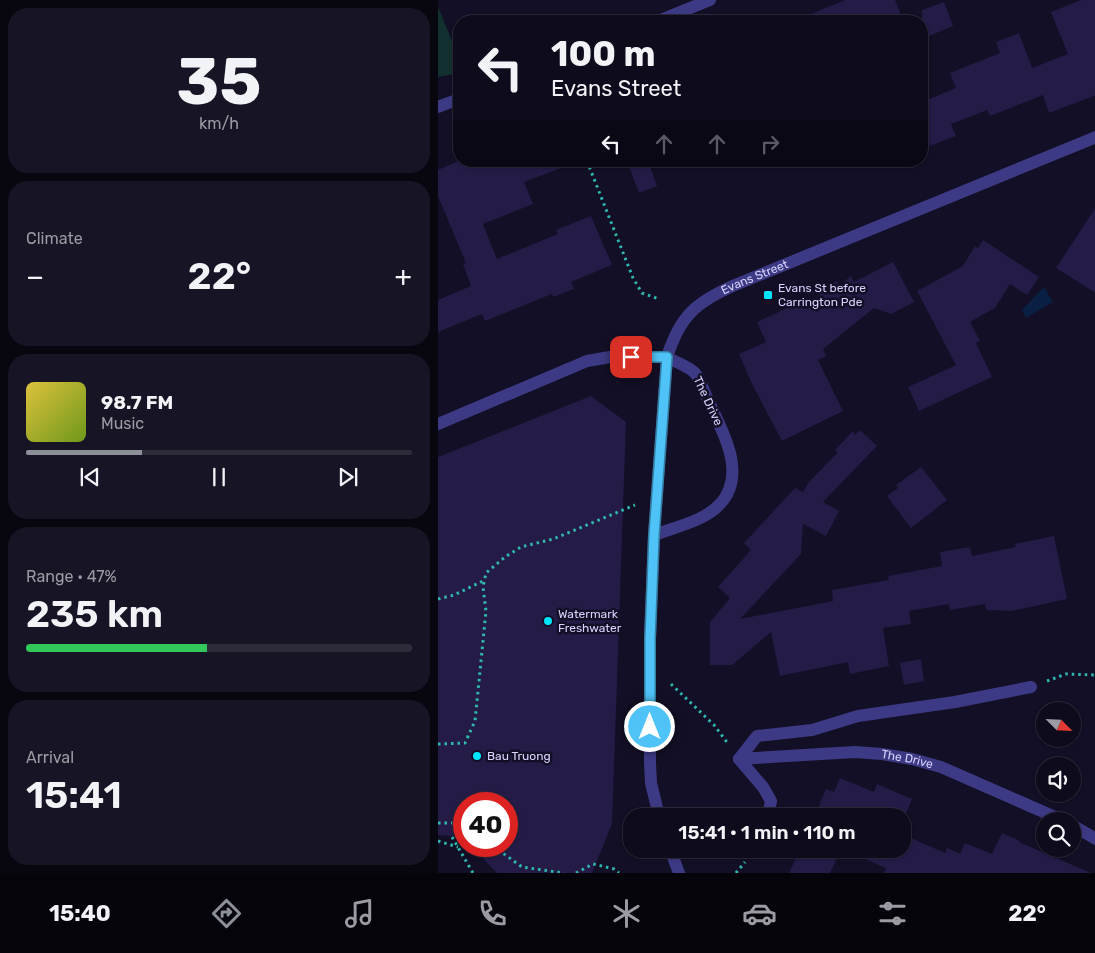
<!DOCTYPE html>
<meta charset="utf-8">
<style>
:root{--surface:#0e0b1c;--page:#171425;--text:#f1f3f6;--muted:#9b9ba3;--line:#2e2b3b;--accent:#8c9099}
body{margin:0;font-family:Rubik,sans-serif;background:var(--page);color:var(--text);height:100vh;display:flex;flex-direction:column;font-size:19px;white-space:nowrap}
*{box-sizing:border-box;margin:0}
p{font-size:16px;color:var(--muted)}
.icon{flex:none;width:28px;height:28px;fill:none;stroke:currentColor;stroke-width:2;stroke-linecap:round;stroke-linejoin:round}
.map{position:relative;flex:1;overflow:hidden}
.side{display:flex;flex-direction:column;gap:8px;padding:8px;background:#08060f;width:438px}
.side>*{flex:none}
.guide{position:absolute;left:15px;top:15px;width:475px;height:152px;border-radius:20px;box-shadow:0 1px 4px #0004,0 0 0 1px var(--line);background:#0e0b1c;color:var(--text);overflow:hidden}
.needle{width:32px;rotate:114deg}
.tools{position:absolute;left:598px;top:702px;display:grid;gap:10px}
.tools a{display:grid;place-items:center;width:45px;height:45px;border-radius:50%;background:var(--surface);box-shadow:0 1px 4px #0004,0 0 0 1px var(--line);font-size:25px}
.speed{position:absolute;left:15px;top:792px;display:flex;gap:10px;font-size:25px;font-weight:700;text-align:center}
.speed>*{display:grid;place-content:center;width:65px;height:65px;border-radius:50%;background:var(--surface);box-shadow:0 1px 4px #0004,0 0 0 1px var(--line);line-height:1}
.speed .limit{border:8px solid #d22;background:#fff;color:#111}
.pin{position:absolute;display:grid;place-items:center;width:42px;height:42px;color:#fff;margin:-21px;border-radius:10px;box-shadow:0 2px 8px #0006}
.me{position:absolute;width:55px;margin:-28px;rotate:0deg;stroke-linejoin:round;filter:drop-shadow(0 0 4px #0008)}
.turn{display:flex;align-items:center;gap:18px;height:105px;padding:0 15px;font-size:22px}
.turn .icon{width:65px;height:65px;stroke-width:2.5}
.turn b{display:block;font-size:35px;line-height:42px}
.lanes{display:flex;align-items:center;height:48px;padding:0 15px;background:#0003;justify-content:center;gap:25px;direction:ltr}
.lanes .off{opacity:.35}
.big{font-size:38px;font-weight:600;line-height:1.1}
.side .card{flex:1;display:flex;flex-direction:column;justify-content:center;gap:8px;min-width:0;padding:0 18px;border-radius:20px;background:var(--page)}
.side .dial{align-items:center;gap:0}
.dial b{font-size:65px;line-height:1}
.song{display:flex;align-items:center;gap:15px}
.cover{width:60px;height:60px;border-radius:8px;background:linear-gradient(135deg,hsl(50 70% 55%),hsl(80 70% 35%))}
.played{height:5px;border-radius:2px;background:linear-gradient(90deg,var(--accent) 30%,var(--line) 30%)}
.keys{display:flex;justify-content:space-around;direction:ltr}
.heat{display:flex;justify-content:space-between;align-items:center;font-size:28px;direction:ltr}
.charge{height:8px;border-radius:4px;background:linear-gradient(90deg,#34c759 47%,var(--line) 0)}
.trip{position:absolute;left:185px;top:808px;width:288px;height:50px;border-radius:20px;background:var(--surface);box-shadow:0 1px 4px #0004,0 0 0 1px var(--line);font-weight:600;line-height:50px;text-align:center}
.dock{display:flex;height:80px;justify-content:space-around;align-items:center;background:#06040b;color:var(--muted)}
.dock .icon{width:35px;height:35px}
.dock .current{color:var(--accent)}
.dock b{font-size:22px;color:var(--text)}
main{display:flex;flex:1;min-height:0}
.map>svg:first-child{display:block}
</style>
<main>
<section class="side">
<div class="card dial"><b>35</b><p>km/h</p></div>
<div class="card"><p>Climate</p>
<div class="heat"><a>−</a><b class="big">22°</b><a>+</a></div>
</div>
<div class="card">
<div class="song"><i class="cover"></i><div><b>98.7 FM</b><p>Music</p></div></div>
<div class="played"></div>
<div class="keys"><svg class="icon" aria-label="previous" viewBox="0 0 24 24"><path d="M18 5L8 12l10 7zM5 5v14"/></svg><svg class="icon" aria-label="pause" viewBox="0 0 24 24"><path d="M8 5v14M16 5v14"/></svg><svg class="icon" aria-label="next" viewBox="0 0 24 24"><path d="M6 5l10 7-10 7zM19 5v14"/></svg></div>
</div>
<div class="card"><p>Range · 47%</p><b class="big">235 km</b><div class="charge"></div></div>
<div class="card"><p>Arrival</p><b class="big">15:41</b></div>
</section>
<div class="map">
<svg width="658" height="873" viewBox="0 0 658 873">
<rect width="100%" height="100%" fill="#130f26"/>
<!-- green -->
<polygon fill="#12302f" points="0,7 21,58 21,73 0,77"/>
<!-- water -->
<polygon fill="#0a1f44" points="606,287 615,302 588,318 584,310"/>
<!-- building -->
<g fill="#241b47">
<polygon points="407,0 457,0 465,21 356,21"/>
<polygon points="643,0 658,0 658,95 611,113 605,95 552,116 549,110 513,124 518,136 492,146 484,125 484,102 518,88 512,73 562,53 558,42 581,33 594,68 630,54 613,12"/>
<polygon points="506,2 515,26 484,39 484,10"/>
<polygon points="20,161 135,161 136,163 86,182 95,204 45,224 59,259 120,234 118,230 153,216 174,265 133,282 136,289 115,297 114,294 47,321 44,314 0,332 0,300 33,286 25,264 28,263 0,196 0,170"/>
<polygon points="189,161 210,161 219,186 201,193"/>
<polygon points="658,207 658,293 618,268"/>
<polygon points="545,240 601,277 589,295 572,284 557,308 532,322 542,341 538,343 554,377 481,411 470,387 518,365 479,291 525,266 537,246 540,248"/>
<polygon points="455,262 476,302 453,314 436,308 385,349 388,356 380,360 405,411 344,441 314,384 301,354 328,342 319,322 364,301 367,307 398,281 402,285 413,276 416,282"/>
<polygon points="153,396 188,422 174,824 154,873 59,873 33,846 69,846 69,804 26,804 26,837 0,835 0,457"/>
<polygon points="422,430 439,446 385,502 401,511 388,536 365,524 363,554 302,619 395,601 394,590 451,580 450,576 504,566 502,552 532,547 534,556 578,547 577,544 616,536 629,599 573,611 548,610 547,604 512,610 511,604 471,611 473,624 445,628 451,666 412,674 410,662 342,676 333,632 294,665 272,665 272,622 292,598 280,587 313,550 306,543 357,488 365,492 371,482 400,452 397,450 415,431 417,435"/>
<polygon points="483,467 509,500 473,528 449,496 460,488 458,485"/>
<polygon points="483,659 486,681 466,685 462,663"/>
<polygon points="402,778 436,792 439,784 474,799 464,824 464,816 377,816 388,789 396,792"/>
<polygon points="564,833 582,841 581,842 653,873 446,873 448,868 403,849 392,873 351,873 362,849 464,849 464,834 507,853 509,848 522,854 527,843 554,854"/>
</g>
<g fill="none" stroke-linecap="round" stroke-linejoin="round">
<!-- path -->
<g stroke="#2fb8b0" stroke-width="3" stroke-dasharray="2.5 4" stroke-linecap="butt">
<polyline points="149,161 195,278 204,293 221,299"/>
<polyline points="0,599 16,595 45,581"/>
<polyline points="609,681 628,674 658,675"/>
<polyline points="233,684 276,725 291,745"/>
<polyline points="0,744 27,743 37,721 48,611 45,587 48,573 67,557 83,547 115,539 197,505"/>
<polyline points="0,823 21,823 26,825"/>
<polyline points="14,837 35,873"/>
<polyline points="0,841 20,847"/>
<polyline points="55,846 84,867 126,873"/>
<polyline points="138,873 155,864 176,869 181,873"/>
<polyline points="298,873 307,862"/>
</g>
<!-- service -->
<g stroke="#3d3a85" stroke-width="12">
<path d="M216 535C237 527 267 521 282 504 310 474 284 430 270 400 266 392 262 378 256 372 249 366 237 362 229 357"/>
<polyline points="330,816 333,801 325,787 301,759 319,736 374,730 420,716 517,702 593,687"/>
<polyline points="320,850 320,849"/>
</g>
<!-- minor -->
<g stroke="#3d3a85" stroke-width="12">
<polyline points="220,21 272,0"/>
<polyline points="0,107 21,99"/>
<polyline points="0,424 149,361 172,357 229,357"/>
<path id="s1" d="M301 759 417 752 444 754 474 759 503 767 626 821"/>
<polyline points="634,825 658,839"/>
</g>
<!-- tertiary -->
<g stroke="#3d3a85" stroke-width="12">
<path id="s2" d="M221 816 213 783 212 763V639L216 535 229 357C242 316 258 302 297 285L658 137"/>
<polyline points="232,849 241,873"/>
</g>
</g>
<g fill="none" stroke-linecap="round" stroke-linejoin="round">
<defs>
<polyline id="route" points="193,357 229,357 216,535 212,639 212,727"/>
</defs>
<!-- route casing -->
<use href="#route" stroke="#337fa1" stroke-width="12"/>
<!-- route -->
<use href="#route" stroke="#4fc3f7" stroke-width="9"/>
</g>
<!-- markers -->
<g fill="#00e5ff" stroke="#130f26" stroke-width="2">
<rect x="325" y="290" width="10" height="10" rx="2.5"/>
<circle cx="110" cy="621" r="5"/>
<circle cx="39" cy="756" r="5"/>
</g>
<g text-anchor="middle" stroke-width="5" stroke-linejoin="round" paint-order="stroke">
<!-- street labels -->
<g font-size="12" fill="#d9d4ff" stroke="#130f26">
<text dy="4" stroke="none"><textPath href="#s2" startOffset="585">Evans Street</textPath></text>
<text transform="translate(270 401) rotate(65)" y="4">The Drive</text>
<text dy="4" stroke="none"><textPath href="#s1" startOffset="169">The Drive</textPath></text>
</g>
<!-- poi labels -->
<g font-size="12" fill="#d9d4ff" stroke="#130f26" text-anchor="start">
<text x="340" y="292">Evans St before<tspan x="340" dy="14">Carrington Pde</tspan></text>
<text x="120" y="618">Watermark<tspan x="120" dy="14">Freshwater</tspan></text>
<text x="49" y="760">Bau Truong</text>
</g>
</g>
</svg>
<div class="tools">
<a><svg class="needle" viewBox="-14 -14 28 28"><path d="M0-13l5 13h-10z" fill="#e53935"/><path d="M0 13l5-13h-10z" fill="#9b9ba3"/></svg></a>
<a><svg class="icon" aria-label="sound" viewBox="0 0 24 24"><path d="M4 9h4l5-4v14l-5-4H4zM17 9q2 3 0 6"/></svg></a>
<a><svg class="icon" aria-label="search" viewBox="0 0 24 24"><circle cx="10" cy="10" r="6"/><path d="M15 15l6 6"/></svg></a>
</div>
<div class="speed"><div class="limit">40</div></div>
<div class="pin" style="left:193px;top:357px;background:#d93025"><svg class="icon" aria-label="arrive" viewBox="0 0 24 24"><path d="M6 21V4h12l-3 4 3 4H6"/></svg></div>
<svg class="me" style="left:212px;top:727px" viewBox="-20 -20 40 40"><circle r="17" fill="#4fc3f7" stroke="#fff" stroke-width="3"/><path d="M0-11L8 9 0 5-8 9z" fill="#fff"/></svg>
<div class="trip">15:41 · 1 min · 110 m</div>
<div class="guide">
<div class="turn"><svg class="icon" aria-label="left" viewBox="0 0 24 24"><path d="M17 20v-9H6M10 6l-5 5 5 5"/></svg><div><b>100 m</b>Evans Street</div></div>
<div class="lanes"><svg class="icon" aria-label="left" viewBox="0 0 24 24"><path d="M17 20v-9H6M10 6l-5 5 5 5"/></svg><svg class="icon off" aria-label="ahead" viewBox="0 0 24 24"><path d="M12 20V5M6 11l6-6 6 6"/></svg><svg class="icon off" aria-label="ahead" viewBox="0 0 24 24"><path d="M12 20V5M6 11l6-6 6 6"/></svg><svg class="icon off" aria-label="right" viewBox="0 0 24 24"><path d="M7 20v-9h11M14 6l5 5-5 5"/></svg></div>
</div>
</div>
</main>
<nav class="dock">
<b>15:40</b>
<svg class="icon current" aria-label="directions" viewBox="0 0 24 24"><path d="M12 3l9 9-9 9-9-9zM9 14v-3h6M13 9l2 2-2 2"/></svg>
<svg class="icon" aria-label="music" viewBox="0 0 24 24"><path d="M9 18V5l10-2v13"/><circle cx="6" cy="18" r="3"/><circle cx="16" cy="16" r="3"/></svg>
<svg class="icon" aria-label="phone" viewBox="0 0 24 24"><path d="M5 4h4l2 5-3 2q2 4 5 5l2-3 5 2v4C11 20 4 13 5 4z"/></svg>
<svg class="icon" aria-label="climate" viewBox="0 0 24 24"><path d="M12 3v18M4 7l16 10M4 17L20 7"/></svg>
<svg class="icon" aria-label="car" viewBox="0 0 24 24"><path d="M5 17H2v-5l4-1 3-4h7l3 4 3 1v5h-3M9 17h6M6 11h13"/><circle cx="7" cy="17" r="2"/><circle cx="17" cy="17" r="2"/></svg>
<svg class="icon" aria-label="filters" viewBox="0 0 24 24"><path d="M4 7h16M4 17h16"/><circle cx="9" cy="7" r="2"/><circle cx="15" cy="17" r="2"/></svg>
<b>22°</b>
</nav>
